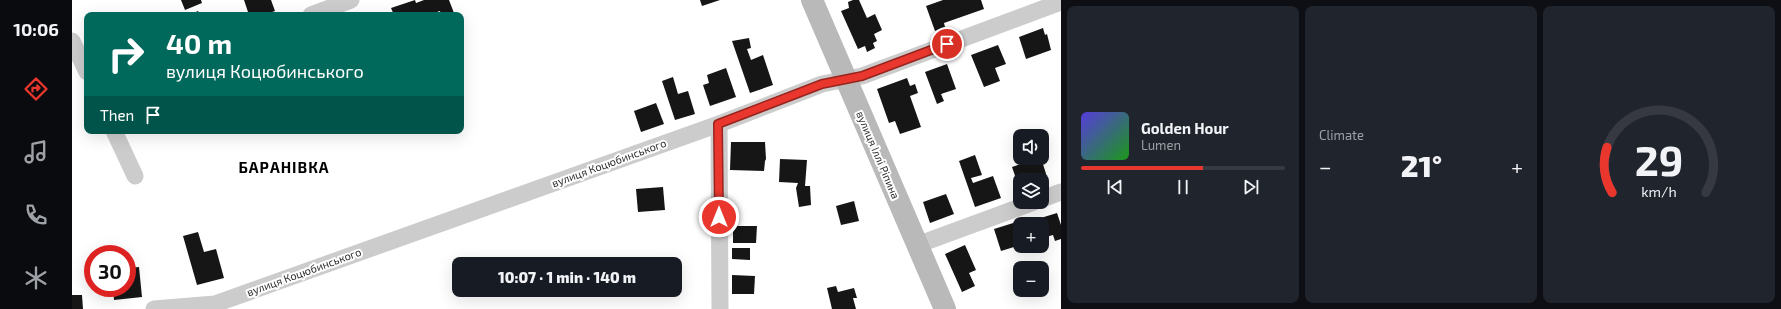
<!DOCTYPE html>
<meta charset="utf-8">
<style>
:root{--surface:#171b24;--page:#20242c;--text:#f1f3f6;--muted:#9ea1a6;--line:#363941;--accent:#e9372e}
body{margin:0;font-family:"Exo 2",sans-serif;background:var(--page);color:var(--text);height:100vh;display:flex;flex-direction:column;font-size:15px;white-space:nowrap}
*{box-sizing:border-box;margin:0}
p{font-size:13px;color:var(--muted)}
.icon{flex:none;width:22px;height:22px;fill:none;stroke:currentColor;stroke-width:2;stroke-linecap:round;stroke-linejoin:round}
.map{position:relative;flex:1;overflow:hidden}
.sheet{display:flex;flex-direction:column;gap:6px;padding:6px;background:#0d0f14;width:720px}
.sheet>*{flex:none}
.guide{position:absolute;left:12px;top:12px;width:380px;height:122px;border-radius:8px;box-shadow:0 4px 16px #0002;background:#00695c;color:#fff;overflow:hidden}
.buttons{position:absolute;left:941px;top:129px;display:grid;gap:8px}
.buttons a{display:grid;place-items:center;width:36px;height:36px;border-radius:8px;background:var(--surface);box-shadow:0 4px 16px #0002;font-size:20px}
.speed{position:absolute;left:12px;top:245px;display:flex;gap:8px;font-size:20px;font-weight:700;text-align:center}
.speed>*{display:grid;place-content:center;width:52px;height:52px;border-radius:50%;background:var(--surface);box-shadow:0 4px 16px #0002;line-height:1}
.speed .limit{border:6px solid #d22;background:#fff;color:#111}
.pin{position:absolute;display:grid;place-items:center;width:34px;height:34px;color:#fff;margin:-17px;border:2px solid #fff;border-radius:50%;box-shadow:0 1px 4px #0007}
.me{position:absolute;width:44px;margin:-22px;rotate:0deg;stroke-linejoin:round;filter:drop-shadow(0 0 3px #0008)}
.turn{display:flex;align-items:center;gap:14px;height:84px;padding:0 16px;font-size:18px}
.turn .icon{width:52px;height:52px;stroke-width:2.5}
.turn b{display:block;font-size:28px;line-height:34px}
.then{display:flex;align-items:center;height:38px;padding:0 16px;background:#0003;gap:8px;font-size:15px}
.big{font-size:30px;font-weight:800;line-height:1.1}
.sheet .card{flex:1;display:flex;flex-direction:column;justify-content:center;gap:6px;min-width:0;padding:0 14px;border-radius:8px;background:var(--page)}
.sheet .dial{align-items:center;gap:0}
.dial svg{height:104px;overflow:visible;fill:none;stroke:var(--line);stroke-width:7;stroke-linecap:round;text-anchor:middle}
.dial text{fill:var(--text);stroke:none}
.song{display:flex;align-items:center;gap:12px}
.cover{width:48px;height:48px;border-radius:6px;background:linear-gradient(135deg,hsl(250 70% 55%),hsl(120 70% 35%))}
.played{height:4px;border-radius:2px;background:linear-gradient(90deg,var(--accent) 60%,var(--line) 60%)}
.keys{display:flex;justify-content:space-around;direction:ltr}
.heat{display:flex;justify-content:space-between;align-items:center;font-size:22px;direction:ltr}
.sheet .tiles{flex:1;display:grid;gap:6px;grid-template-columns:repeat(3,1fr)}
.trip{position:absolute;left:380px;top:257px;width:230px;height:40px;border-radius:8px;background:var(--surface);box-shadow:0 4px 16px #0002;font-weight:800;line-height:40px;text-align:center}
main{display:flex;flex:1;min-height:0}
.tabs{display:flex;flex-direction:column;width:72px;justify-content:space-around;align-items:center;background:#090b0e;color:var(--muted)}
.tabs .icon{width:28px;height:28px}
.tabs .active{color:var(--accent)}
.tabs b{font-size:18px;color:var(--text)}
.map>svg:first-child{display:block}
</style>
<main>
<nav class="tabs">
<b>10:06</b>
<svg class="icon active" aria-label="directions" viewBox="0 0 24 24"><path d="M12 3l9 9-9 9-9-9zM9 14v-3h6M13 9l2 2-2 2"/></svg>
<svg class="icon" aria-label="music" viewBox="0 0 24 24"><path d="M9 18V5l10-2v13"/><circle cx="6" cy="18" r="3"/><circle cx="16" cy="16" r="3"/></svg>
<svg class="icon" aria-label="phone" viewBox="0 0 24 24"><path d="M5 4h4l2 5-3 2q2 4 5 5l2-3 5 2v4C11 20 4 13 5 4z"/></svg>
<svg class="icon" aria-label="climate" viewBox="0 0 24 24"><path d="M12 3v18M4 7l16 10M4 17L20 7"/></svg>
</nav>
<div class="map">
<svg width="989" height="309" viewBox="0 0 989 309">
<rect width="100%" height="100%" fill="#fff"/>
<!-- building -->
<g fill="#161616">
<polygon points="109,0 129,0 130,3 113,10"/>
<polygon points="172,0 199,0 203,11 192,15 177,15"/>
<polygon points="343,0 344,3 352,0 377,0 382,13 369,15 368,11 356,15 322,15 319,8"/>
<polygon points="628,0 648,0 630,6"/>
<polygon points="781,0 787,0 795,18 803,14 810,30 802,34 805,41 801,43 803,48 795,52 793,46 786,49 769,11 777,8 776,2"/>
<polygon points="871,0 909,0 912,9 872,23 873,27 863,31 854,6"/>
<polygon points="126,11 128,15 117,15"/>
<polygon points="971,28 973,35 975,34 979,50 954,59 947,37"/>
<polygon points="677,38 679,48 675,49 679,60 691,55 701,85 678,93 660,41"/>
<polygon points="926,45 934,64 923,68 928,81 912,87 899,55"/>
<polygon points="875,64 884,89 869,94 872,101 865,104 853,72"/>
<polygon points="654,68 664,97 638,106 631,85 637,83 635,75"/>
<polygon points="601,77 606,94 616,91 623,114 603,120 590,81"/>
<polygon points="835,78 838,86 843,84 846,93 838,96 849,127 828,134 823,121 817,123 805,89"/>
<polygon points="584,103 592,124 569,132 562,111"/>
<polygon points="659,142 693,142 694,159 693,161 692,171 658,170"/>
<polygon points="903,155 910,175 899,178 901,183 921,176 929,198 903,207 887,161"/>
<polygon points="966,158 969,158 976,180 970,182 970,180 948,180 948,190 940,167"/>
<polygon points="708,159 735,160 733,186 738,186 739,205 727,207 724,188 726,183 707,182"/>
<polygon points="591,187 593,210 566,212 564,189"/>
<polygon points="874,194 882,214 858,223 851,202"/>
<polygon points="782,201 787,221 769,225 764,206"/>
<polygon points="985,213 989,225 989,239 983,241 981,235 970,238 970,224 960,224 959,221"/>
<polygon points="948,221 948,245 929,251 922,229"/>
<polygon points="661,226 685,226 684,243 661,243"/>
<polygon points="126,232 132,252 144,249 152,278 125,285 111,236"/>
<polygon points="893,245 904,270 897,273 903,286 890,292 873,254"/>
<polygon points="947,246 956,246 956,247 948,250"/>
<polygon points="660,248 678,248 678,260 660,259"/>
<polygon points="67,267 70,297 42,300 41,288 55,288 55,268"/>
<polygon points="660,275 683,276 682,294 660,294"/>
<polygon points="764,286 766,292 782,288 785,298 781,298 784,309 760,309 755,288"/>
<polygon points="0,295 10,295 11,309 0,309"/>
</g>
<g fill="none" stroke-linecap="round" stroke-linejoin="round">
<!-- street -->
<g stroke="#ccc" stroke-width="17">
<polyline points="239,15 279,0"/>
<polyline points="0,41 15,72"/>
<polyline points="647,124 648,309"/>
<polyline points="42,131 63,176"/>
<polyline points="970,199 989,192"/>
<polyline points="845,245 962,202"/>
<polyline points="82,309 143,304 647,124 750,84 790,76 989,2"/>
</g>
<!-- secondary -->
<polyline stroke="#b9b9b9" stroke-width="22" points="740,0 873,309"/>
</g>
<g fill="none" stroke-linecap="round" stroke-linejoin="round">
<defs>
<polyline id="route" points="647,217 646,124 750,84 790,76 875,44"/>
</defs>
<!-- route casing -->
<use href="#route" stroke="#97241e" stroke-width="10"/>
<!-- route -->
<use href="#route" stroke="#e9372e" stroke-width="7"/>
</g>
<g text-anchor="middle" stroke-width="4" stroke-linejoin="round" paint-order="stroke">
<!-- street labels -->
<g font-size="11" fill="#2f2f2f" stroke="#fff">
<text transform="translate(806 155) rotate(67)" y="4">вулиця Іллі Ріпина</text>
<text transform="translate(537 163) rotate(-20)" y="4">вулиця Коцюбинського</text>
<text transform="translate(232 272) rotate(-20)" y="4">вулиця Коцюбинського</text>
</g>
<!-- district labels -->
<g font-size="15" font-weight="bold" letter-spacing="1" fill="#000" stroke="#fff">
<text x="212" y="173">БАРАНІВКА</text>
</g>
</g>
</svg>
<div class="buttons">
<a><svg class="icon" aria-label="sound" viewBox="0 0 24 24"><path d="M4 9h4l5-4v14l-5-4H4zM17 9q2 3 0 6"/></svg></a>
<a><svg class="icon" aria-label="layers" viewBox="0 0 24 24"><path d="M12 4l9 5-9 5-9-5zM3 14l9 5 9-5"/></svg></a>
<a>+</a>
<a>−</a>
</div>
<div class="speed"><div class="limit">30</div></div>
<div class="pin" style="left:875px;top:44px;background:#d93025"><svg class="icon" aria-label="arrive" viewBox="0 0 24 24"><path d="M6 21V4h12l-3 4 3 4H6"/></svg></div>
<svg class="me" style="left:647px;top:217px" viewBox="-20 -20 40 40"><circle r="17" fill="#e9372e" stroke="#fff" stroke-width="3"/><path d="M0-11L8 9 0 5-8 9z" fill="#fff"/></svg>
<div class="trip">10:07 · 1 min · 140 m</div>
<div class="guide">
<div class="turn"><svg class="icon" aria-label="right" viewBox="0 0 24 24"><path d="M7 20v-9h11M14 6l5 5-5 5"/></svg><div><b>40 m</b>вулиця Коцюбинського</div></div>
<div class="then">Then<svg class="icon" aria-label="arrive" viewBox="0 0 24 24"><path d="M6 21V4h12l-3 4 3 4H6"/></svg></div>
</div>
</div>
<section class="sheet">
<div class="tiles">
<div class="card">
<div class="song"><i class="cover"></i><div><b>Golden Hour</b><p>Lumen</p></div></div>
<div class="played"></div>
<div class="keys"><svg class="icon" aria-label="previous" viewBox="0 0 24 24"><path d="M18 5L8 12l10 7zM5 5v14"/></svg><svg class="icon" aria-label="pause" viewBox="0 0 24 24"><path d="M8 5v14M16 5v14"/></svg><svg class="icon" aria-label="next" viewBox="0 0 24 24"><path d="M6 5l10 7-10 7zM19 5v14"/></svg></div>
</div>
<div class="card"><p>Climate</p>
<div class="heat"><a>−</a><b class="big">21°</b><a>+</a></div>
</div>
<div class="card dial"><svg viewBox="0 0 100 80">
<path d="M14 69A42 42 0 1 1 86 69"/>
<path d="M14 69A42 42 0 0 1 10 34" stroke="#e9372e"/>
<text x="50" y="56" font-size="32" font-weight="700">29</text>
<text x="50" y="72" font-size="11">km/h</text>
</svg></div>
</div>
</section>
</main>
